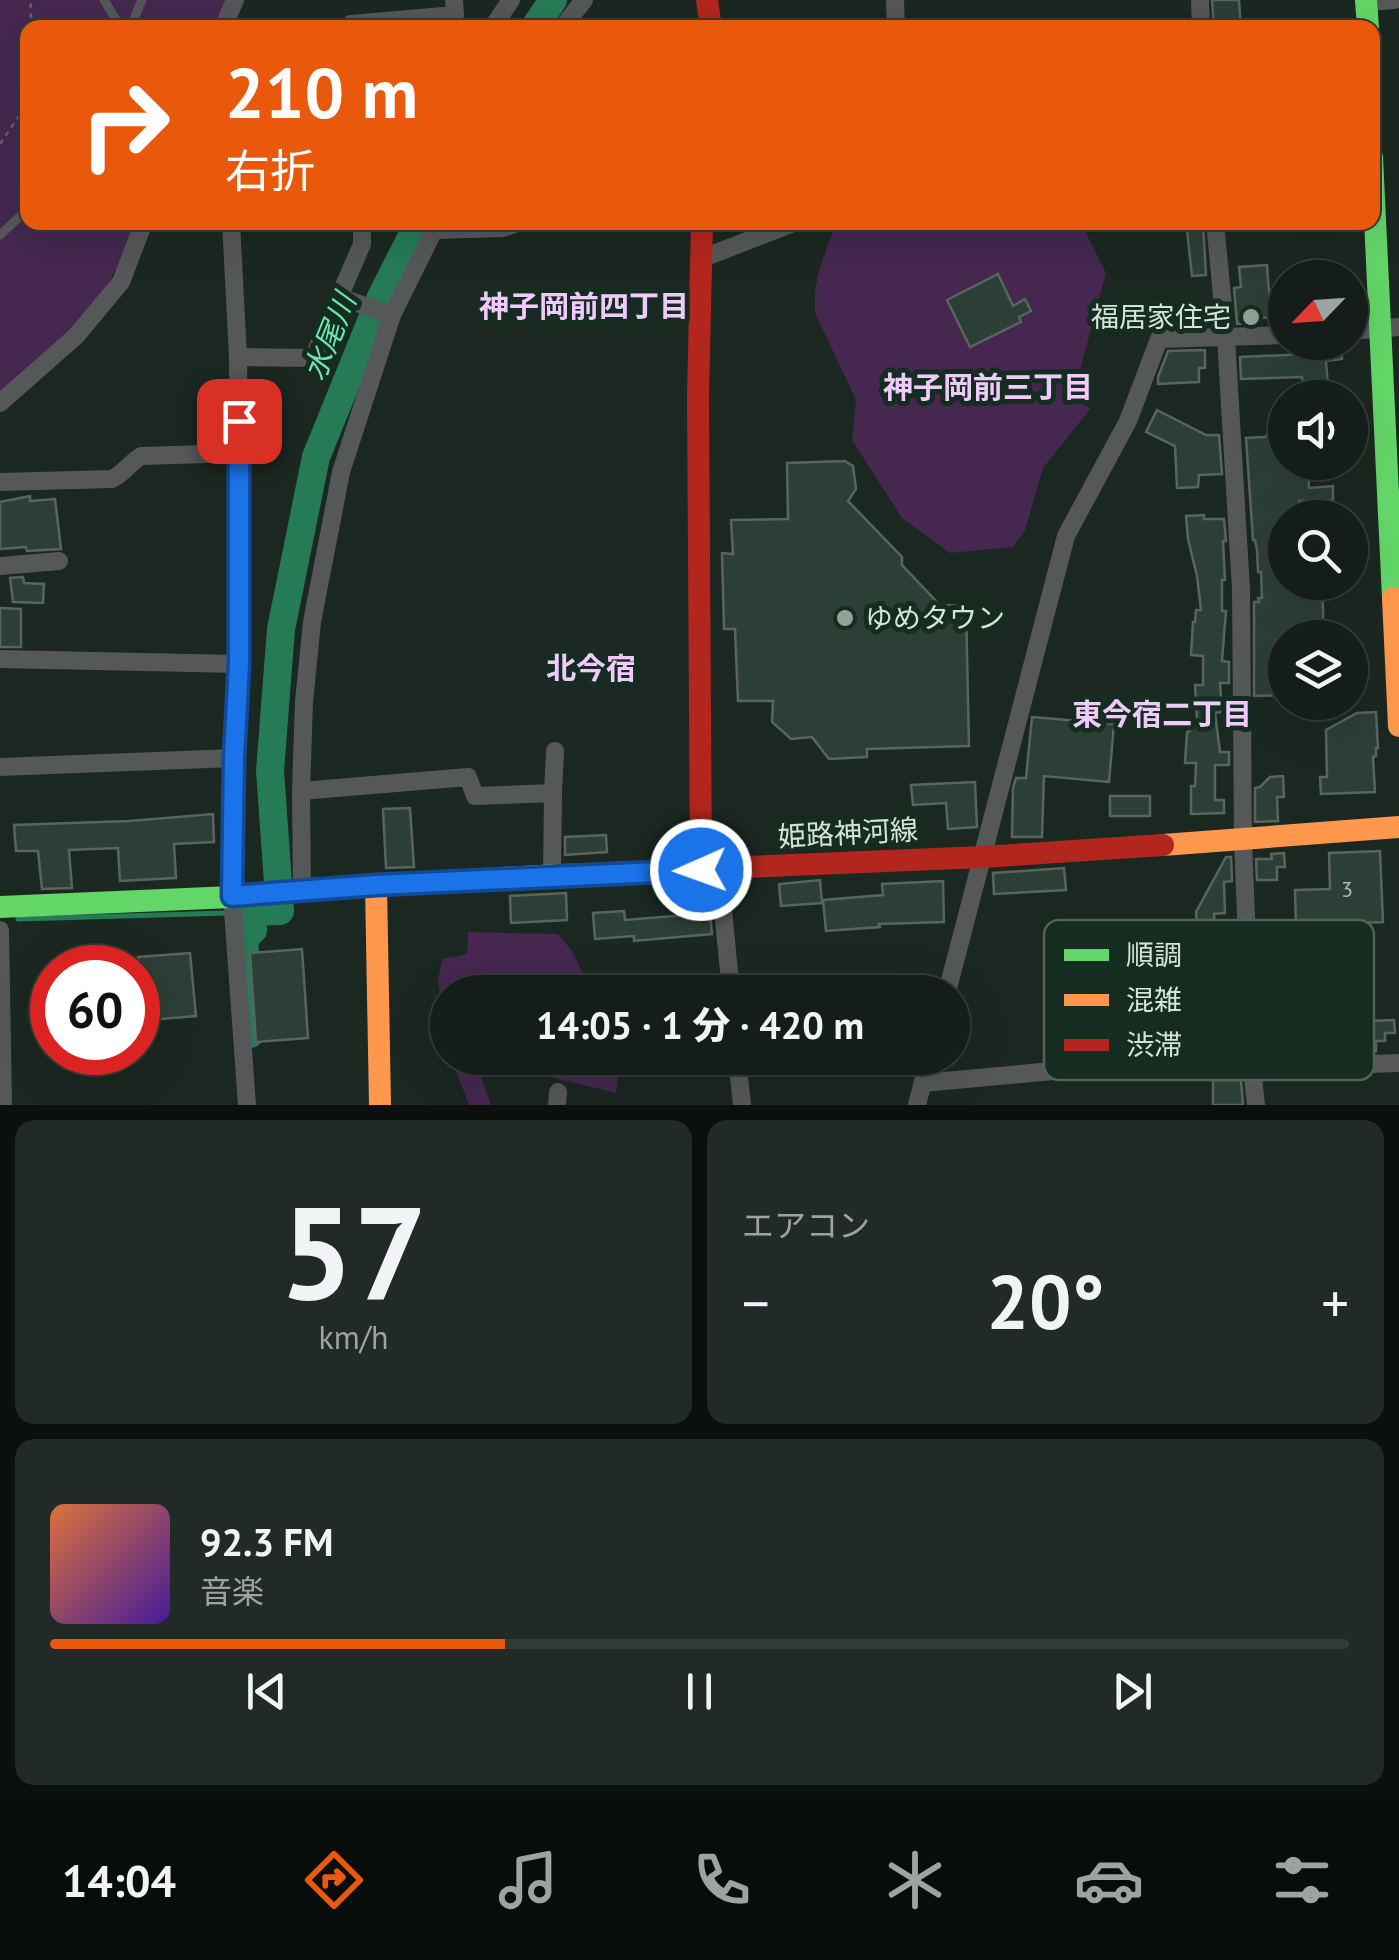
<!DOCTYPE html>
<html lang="ja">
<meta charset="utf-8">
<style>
:root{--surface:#141d19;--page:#212a26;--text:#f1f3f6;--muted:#9da2a2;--line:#333b38;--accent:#ea580c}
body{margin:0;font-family:"PT Sans","Noto Sans JP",sans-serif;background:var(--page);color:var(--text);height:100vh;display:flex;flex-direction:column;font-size:38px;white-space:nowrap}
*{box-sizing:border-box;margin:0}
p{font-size:32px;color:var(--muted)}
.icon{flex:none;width:55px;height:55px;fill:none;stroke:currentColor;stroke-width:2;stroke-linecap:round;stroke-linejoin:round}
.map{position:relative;height:1105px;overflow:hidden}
.drawer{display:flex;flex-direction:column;gap:15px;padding:15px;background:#0b100e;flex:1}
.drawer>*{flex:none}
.hud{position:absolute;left:20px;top:20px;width:1360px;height:210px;border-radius:20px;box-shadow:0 10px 40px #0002,0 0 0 2px var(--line);background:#ea580c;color:#fff;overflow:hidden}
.needle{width:65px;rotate:245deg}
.buttons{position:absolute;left:1268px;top:260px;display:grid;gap:20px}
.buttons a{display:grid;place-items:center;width:100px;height:100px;border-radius:50%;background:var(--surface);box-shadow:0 10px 40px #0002,0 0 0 2px var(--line);font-size:50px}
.speed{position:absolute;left:30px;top:945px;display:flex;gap:20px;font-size:50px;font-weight:700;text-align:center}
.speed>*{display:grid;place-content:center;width:130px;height:130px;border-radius:50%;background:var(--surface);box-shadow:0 10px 40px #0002,0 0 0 2px var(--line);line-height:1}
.speed .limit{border:15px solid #d22;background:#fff;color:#111}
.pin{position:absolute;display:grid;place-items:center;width:85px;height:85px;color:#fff;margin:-42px;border-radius:20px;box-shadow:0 5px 15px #0006}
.me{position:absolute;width:110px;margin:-55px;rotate:268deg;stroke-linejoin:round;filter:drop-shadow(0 0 8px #0008)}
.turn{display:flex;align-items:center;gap:35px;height:210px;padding:0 40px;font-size:45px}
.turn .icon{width:130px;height:130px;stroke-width:2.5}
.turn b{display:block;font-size:70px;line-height:85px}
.big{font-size:75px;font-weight:800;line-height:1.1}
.drawer .widget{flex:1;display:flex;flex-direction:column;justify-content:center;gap:15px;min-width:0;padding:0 35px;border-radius:20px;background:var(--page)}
.drawer .dial{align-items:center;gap:0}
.dial b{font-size:130px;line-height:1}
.song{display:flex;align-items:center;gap:30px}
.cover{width:120px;height:120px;border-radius:15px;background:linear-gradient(135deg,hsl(20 70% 55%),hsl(260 70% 35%))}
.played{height:10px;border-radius:5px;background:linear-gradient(90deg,var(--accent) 35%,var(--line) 35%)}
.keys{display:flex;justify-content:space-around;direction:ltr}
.heat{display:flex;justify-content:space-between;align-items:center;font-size:55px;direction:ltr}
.drawer .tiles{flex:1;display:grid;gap:15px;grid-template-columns:1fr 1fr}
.widget:last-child{grid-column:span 2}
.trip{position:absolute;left:430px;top:975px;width:540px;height:100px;border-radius:50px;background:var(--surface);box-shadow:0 10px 40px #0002,0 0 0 2px var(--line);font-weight:800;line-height:100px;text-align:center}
.tabs{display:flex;height:160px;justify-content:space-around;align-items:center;background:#080c0a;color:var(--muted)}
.tabs .icon{width:70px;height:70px}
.tabs .current{color:var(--accent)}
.tabs b{font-size:45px;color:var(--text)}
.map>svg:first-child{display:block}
</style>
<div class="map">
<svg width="1399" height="1105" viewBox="0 0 1399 1105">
<rect width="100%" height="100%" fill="#1b2721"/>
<!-- green -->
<g fill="#45274f">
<polygon points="0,0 226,0 216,27 28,28 28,222 140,223 107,286 81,320 0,397"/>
<polygon points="836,223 1081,223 1106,273 1072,400 1091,408 1043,468 1025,530 1013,547 950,553 902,518 852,440 856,400 815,313 815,291 819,270"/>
<polygon points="468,932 558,934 572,951 592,992 448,992 447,1049 438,981 442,959 467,954"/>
<polygon points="451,1058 621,1058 616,1093 530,1072 477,1066 491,1105 469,1105"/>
</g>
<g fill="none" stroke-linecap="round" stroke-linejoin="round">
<!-- stream -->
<g stroke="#267b57" stroke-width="5">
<polyline points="238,912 252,912"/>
<polyline points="18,919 227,913"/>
</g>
<!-- river -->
<g stroke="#267b57" stroke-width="28">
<polyline points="534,28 553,0"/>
<polyline points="250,1034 244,938 253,930 252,912 280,911 270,771 281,629 316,457 381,297 419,222"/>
</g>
</g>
<!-- building -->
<g fill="#2c3f36" stroke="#59645e" stroke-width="2.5">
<polygon points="1212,0 1239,0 1241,28 1214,28"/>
<polygon points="1186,222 1203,222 1206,275 1192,276"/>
<polygon points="1267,265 1270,305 1277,305 1280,317 1256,318 1256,323 1237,324 1234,288 1241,287 1239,267"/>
<polygon points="998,274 1013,306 1025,299 1031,311 1019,317 1021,322 970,347 947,300"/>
<polygon points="1308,342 1337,342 1338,348 1341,348 1342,359 1326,361 1329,398 1304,398 1302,377 1241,379 1240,357 1309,354"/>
<polygon points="1205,350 1205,368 1199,368 1199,382 1158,384 1158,377 1168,351"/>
<polygon points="1157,410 1206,435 1219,435 1222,474 1199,475 1198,487 1177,488 1175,446 1146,432"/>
<polygon points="1285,430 1285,464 1308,464 1309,488 1333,486 1333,500 1299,501 1299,518 1285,518 1285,530 1281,530 1283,552 1285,552 1285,582 1322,582 1324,638 1280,638 1280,640 1276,640 1276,669 1285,669 1285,695 1254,696 1254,602 1259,602 1258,598 1262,598 1261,572 1258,572 1257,550 1255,540 1253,540 1246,438 1264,437 1272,435 1272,431"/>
<polygon points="845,461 853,466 856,489 848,501 902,557 902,565 940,605 966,606 969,746 867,749 867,757 829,759 812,737 791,739 772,722 773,701 738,701 735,629 724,629 722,553 733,554 731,520 788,519 787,463"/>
<polygon points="30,496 30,501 55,499 61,549 27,551 26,547 0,549 0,502"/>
<polygon points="1204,515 1204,519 1224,519 1226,541 1223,541 1225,580 1222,580 1222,611 1226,611 1222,661 1229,662 1229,683 1220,683 1222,712 1215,713 1220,752 1229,752 1229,765 1215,765 1215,800 1224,800 1224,813 1191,814 1191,786 1195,786 1196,763 1185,763 1187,732 1190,731 1189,721 1197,720 1195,685 1203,685 1203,656 1191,655 1193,622 1195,622 1196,610 1201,610 1197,576 1188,539 1186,516"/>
<polygon points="23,577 24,583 44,584 43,603 13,602 10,578"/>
<polygon points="0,608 21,609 21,647 0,647"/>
<polygon points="1376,712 1378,748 1376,748 1376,756 1373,757 1375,792 1321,794 1320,777 1327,777 1326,730 1357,713"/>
<polygon points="1032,717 1114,724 1109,782 1044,776 1042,837 1012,837 1013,788 1016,778 1026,778"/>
<polygon points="1283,776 1284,797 1277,797 1278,821 1255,822 1255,788 1260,787 1270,777"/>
<polygon points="975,782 977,827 948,829 946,803 913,805 911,785"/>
<rect x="1110" y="796" width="40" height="20"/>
<polygon points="410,808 414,867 386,868 383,809"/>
<polygon points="213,814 214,842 174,844 176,878 120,881 118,848 69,850 72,888 42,889 38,851 16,851 14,825 129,821"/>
<polygon points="606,835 607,852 565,855 565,837"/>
<polygon points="1380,851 1383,922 1296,926 1295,890 1330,889 1329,853"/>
<polygon points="1284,853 1285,867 1277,867 1277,880 1257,880 1256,859 1272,859 1271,854"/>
<polygon points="1226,857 1231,857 1232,881 1224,882 1225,913 1214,914 1216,944 1198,945 1196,912"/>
<polygon points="1064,868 1066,890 994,894 993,873"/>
<polygon points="820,880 822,903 781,906 779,884"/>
<polygon points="943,881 944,922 879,924 880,927 826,931 823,900 883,895 882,884"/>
<polygon points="566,893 567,920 511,923 510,896"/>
<polygon points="624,911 625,920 710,913 712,934 634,941 634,936 595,939 593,913"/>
<polygon points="1306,929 1305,1004 1312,1003 1312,1023 1394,1020 1395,1033 1385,1033 1385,1041 1376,1041 1376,1051 1353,1052 1353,1049 1346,1049 1345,1041 1314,1042 1313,1053 1264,1055 1263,1029 1286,1027 1285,991 1262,992 1259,930"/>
<polygon points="302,949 308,1038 256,1042 250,953"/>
<polygon points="190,953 196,1016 138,1021 138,957"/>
<polygon points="1213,1080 1241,1080 1243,1105 1213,1105"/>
</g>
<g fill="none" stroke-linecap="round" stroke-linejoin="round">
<!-- path -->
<g stroke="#606262" stroke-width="2.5" stroke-dasharray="5 5" stroke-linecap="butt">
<path d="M31 28C33 16 28 13 32 0"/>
<polyline points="0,144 19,116 26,79 28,51"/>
</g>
<!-- lane -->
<g stroke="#565758" stroke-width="9">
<polyline points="104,0 121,28"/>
<polyline points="130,28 142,0"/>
<polyline points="0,235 28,209"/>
</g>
<!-- street -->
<g stroke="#565758" stroke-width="18">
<polyline points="895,0 896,28"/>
<polyline points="1200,0 1201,28"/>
<polyline points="1367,2 1394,0"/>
<polyline points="223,28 235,0"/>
<polyline points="351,28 351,24 455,15 454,0"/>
<polyline points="492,28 511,0"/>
<polyline points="562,28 584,0"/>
<polyline points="231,222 238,357 239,453 239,664 234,758 232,897 247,1105"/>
<polyline points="1215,222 1226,338 1241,589 1243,840 1252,1068 1256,1105"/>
<polyline points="434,230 503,228 520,222"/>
<polyline points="703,258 796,222"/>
<polyline points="339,297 392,315"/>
<polyline points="1350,331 1399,327"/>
<polyline points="238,357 313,358 362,244 362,222"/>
<polyline points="0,403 76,336 121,282 144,222"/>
<path d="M0 482 112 479C124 473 130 463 141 456L239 453"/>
<polyline points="0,566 59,561"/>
<polyline points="0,659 239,664"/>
<polyline points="0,767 234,758"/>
<polyline points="301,791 468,777 475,796 553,793 552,875"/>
<polyline points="553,793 555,751"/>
<polyline points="719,869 731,992"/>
<polyline points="302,891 301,791 304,702 312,622 341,472 392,315 438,222"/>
<polyline points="0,930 3,1105"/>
<polyline points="947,992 1066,536 1128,421 1159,339 1285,335"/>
<polyline points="737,1058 742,1105"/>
<polyline points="923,1083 1107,1066 1252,1068 1399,1063"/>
<polyline points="557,1105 558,1092"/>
<polyline points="917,1105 929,1058"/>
</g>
<!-- fast -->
<g stroke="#63d668" stroke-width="22">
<polyline points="1366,0 1368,28"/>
<polyline points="1372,157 1393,598"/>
<polyline points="0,907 232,897 376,885 557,875"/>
</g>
<!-- slow -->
<g stroke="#ff974d" stroke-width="22">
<polyline points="1393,598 1399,726"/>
<polyline points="1163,845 1399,827"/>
<polyline points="376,885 380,1105"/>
</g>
<!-- jam -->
<g stroke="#b3261e" stroke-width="22">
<polyline points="707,0 711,28"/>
<polyline points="701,869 698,397 702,222"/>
<polyline points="557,875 983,857 1163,845"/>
</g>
</g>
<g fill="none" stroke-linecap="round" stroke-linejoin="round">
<defs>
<polyline id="route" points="239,421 239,664 234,758 232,896 376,885 701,870"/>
</defs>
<!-- route casing -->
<use href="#route" stroke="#114b97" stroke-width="25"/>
<!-- route -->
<use href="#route" stroke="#1a73e8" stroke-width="18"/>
</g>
<!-- markers -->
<g fill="#93a19a" stroke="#152d21" stroke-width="4">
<circle cx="1251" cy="317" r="10"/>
<circle cx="845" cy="618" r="10"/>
</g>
<g text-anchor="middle" stroke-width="10" stroke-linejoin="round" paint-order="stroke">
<!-- number labels -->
<g font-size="22" fill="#aabab2">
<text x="1347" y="897">3</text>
</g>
<!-- poi labels -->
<g font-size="28" fill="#d4e3db" stroke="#152d21" text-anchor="end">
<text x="1231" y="327">福居家住宅</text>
<text x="865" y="628" text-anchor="start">ゆめタウン</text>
</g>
<!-- street labels -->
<g font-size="28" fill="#d4e3db" stroke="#152d21">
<text transform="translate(848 833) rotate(-3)" y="10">姫路神河線</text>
</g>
<!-- neighbourhood labels -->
<g font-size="30" font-weight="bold" fill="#f1cafc" stroke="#152d21">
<text x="584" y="317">神子岡前四丁目</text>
<text x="988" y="398">神子岡前三丁目</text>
<text x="591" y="679">北今宿</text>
<text x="1162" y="725">東今宿二丁目</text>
</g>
<!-- water labels -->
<g font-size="30" font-style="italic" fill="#6de4ad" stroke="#152d21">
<text transform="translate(330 337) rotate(-68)" y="10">水尾川</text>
</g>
</g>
<!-- legend -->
<rect x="1044" y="920" width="330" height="160" rx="15" fill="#152d21" stroke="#4e6459" stroke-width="2.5"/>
<rect x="1064" y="949" width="45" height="12" fill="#63d668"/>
<rect x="1064" y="994" width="45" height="12" fill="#ff974d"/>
<rect x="1064" y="1039" width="45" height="12" fill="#b3261e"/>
<g font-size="28" fill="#d4e3db">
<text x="1126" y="965">順調</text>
<text x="1126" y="1010">混雑</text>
<text x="1126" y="1055">渋滞</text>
</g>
</svg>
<div class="buttons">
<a><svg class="needle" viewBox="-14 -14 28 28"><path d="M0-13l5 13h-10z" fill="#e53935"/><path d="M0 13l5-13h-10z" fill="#9da2a2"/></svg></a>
<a><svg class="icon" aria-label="sound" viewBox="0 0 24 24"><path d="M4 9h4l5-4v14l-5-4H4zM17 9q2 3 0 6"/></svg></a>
<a><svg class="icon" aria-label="search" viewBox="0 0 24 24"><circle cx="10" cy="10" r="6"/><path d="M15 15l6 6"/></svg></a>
<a><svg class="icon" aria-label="layers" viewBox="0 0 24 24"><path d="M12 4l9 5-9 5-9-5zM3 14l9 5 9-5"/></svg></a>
</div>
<div class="speed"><div class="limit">60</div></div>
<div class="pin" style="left:239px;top:421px;background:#d93025"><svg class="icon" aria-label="arrive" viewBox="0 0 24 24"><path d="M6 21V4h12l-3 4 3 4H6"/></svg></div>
<svg class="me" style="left:701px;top:870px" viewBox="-20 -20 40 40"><circle r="17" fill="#1a73e8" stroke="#fff" stroke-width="3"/><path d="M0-11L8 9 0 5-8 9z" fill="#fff"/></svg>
<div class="trip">14:05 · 1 分 · 420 m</div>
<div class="hud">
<div class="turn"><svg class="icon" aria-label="right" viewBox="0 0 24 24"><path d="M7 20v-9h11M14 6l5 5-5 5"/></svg><div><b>210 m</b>右折</div></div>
</div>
</div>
<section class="drawer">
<div class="tiles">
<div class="widget dial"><b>57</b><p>km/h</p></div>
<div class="widget"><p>エアコン</p>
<div class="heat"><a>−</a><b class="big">20°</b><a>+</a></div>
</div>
<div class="widget">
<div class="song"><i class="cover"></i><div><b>92.3 FM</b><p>音楽</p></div></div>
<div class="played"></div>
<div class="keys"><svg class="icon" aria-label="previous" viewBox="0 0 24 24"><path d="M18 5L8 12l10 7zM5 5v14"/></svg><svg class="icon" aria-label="pause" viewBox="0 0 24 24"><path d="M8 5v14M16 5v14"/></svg><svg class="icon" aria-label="next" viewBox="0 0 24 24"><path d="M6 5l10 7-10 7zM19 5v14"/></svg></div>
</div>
</div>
</section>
<nav class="tabs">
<b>14:04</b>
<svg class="icon current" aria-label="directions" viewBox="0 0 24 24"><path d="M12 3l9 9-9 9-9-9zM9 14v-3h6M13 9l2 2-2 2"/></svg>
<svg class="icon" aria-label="music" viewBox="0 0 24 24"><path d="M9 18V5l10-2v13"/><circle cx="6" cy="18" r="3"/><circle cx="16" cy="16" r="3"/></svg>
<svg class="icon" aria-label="phone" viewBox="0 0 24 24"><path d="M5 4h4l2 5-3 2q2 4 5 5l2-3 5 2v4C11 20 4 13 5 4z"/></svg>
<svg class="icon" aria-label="climate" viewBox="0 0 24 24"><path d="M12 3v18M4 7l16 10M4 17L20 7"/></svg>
<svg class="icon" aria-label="car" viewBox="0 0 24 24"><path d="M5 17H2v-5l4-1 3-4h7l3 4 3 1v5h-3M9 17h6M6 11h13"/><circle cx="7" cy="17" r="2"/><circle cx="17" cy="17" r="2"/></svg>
<svg class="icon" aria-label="filters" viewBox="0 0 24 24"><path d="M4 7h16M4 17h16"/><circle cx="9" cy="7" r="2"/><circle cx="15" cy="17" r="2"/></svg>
</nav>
